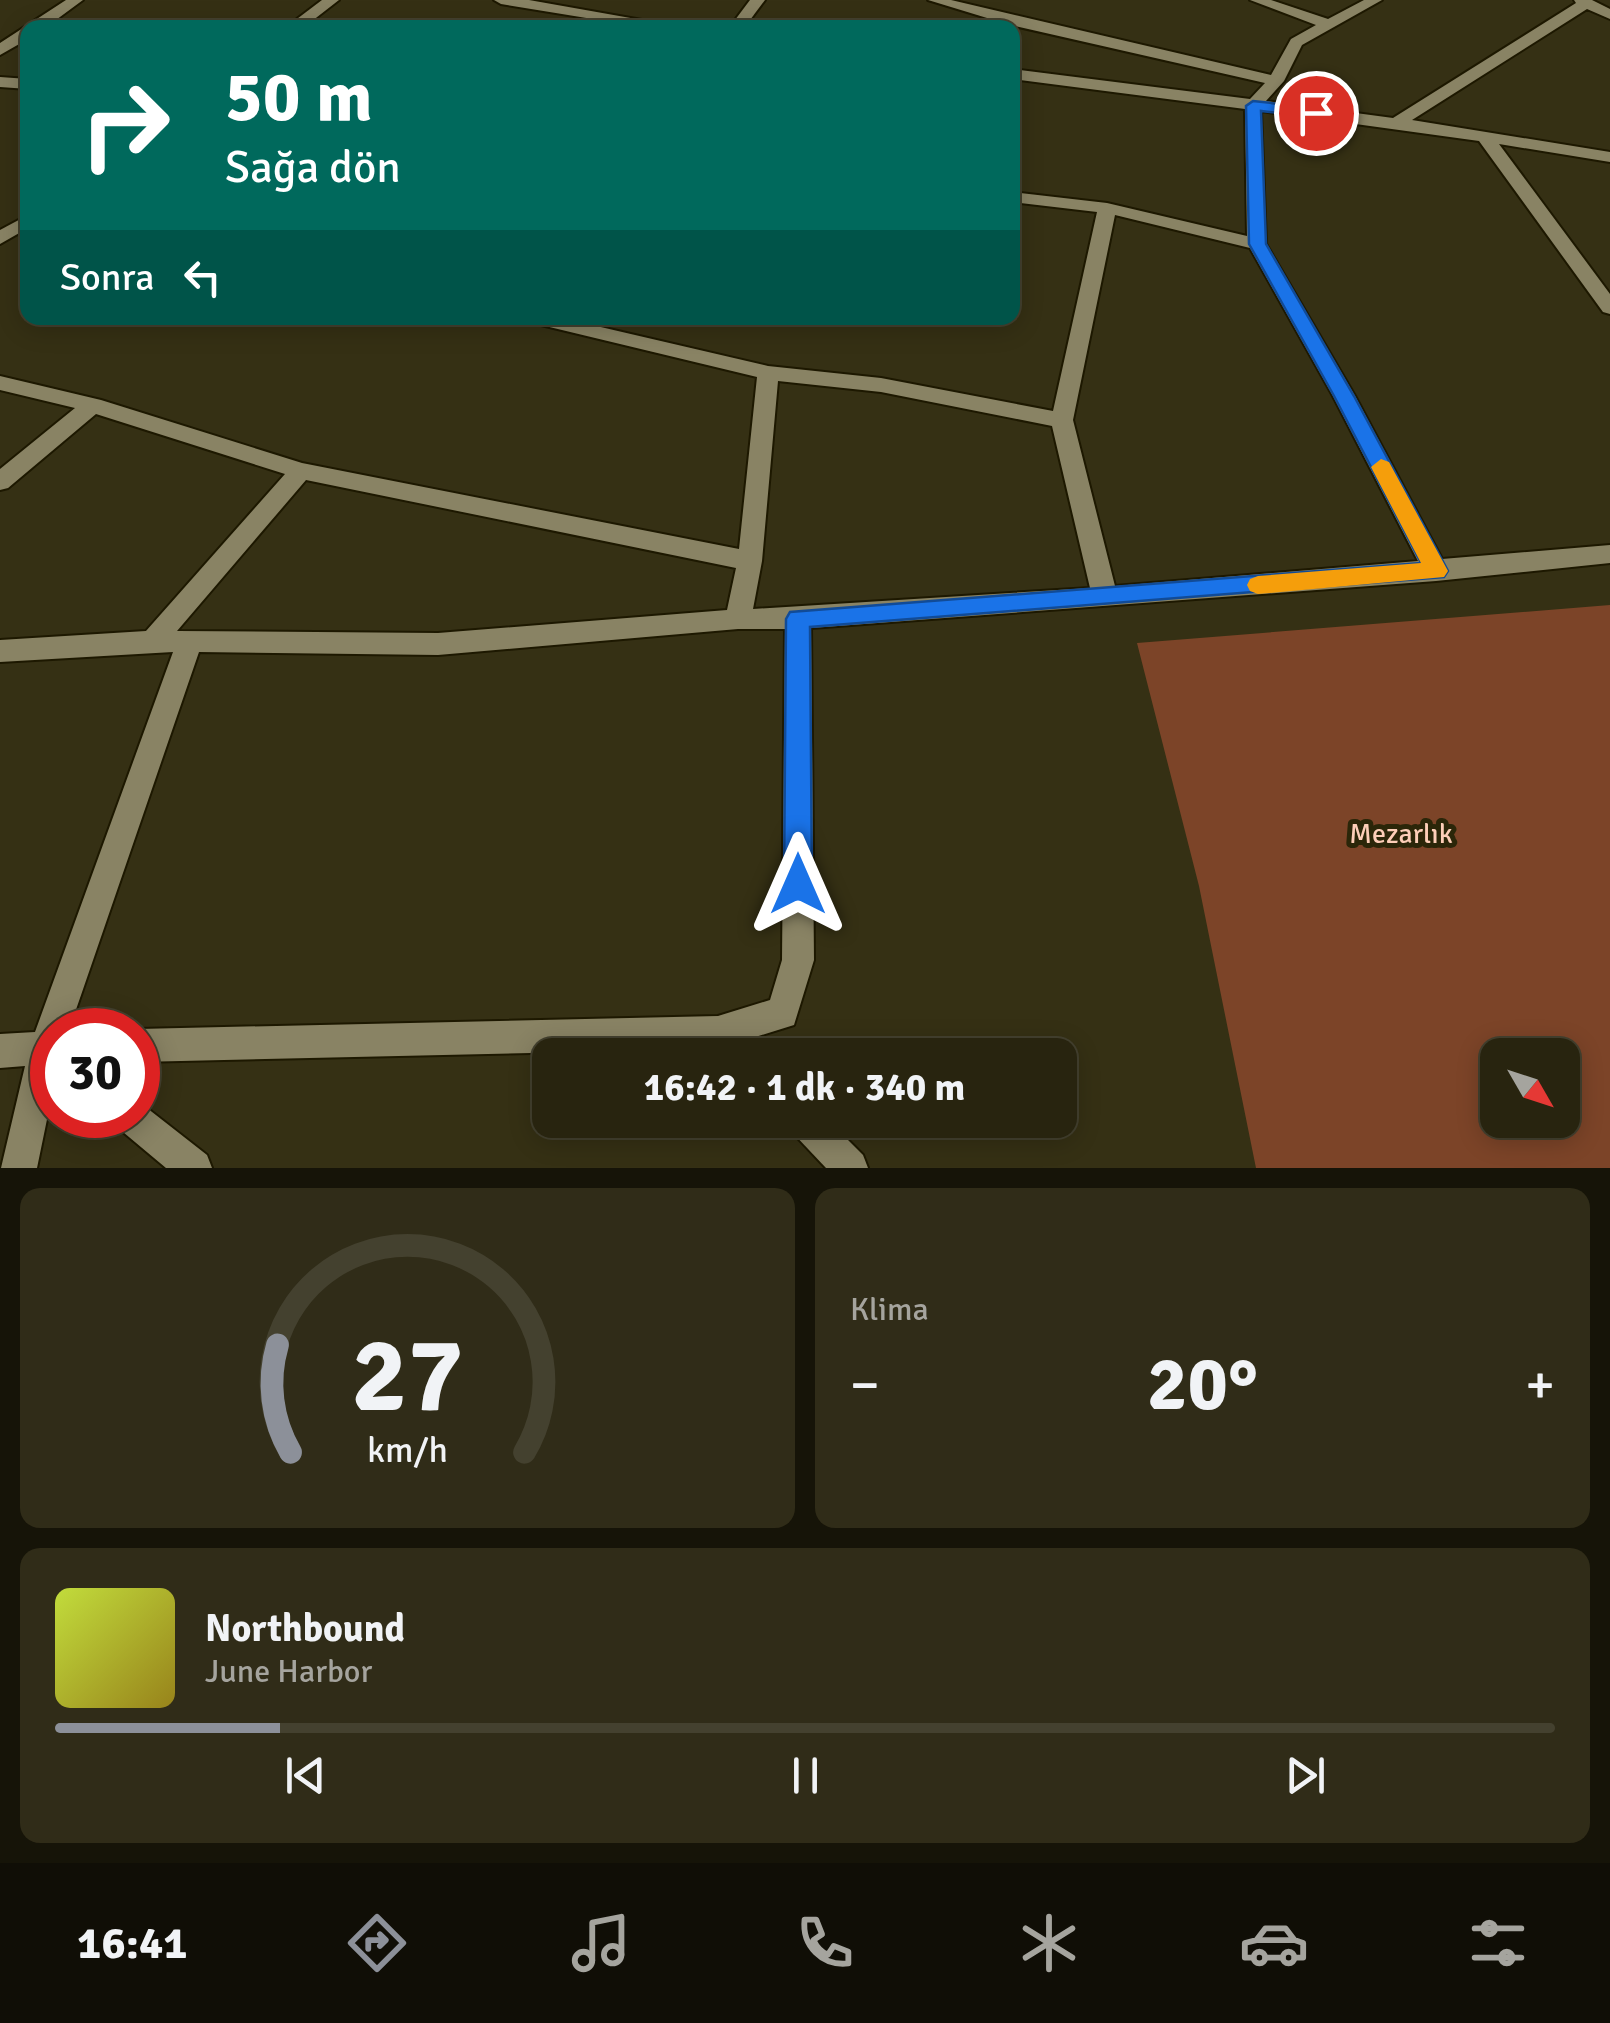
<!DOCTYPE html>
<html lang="tr">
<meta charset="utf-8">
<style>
:root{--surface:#28240f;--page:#302c18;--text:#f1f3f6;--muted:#a5a49e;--line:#44412f;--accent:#8c9099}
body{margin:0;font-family:Signika,sans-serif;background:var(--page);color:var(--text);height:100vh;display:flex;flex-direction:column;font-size:38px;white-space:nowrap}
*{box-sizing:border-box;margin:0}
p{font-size:32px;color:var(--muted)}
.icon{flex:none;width:55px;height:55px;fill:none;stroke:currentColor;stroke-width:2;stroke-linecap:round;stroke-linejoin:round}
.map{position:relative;height:1168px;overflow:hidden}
.panel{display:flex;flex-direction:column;gap:20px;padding:20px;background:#161408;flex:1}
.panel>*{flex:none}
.hud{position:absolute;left:20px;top:20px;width:1000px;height:305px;border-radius:20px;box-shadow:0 5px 25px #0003,0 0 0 2px var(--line);background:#00695c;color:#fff;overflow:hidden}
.needle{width:65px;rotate:129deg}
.fabs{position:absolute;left:1480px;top:1038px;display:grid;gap:20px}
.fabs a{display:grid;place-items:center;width:100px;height:100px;border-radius:20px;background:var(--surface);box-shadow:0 5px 25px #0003,0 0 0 2px var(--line);font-size:50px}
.speed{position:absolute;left:30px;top:1008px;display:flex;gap:20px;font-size:50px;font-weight:700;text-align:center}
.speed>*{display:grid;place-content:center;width:130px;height:130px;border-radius:50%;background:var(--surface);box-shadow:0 5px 25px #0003,0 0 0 2px var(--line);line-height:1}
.speed .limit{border:15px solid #d22;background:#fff;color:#111}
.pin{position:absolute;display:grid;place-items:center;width:85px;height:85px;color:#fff;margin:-42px;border:5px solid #fff;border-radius:50%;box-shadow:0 2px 10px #0007}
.me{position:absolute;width:110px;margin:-55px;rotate:0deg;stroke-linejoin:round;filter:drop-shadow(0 0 8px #0008)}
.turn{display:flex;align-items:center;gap:35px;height:210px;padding:0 40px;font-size:45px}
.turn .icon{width:130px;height:130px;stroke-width:2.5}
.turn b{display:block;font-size:70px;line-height:85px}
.then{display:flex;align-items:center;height:95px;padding:0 40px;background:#0003;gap:20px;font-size:38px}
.big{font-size:75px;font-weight:700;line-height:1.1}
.panel .widget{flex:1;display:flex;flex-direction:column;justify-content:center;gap:15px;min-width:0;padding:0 35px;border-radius:20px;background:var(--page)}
.panel .dial{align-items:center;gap:0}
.dial svg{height:260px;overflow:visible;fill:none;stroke:var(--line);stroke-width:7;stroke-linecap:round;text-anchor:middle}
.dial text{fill:var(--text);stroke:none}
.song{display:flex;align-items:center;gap:30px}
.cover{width:120px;height:120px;border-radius:15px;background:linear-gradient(135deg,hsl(70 70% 55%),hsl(50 70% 35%))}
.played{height:10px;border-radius:5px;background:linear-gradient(90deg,var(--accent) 15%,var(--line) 15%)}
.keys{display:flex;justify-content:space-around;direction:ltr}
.heat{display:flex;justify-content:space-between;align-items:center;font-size:55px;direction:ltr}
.panel .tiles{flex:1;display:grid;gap:20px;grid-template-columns:1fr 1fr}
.widget:last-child{grid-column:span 2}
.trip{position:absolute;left:532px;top:1038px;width:545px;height:100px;border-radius:20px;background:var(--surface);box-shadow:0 5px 25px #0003,0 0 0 2px var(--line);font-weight:700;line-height:100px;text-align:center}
.menu{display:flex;height:160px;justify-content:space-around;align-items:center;background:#100e06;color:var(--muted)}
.menu .icon{width:70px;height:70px}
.menu .current{color:var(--accent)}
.menu b{font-size:45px;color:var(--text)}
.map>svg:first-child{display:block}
</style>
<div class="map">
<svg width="1610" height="1168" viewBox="0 0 1610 1168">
<rect width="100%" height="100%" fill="#353014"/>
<!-- green -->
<path fill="#7c4428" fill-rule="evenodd" d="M1610 605V1168H1256L1199 886 1137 643ZM1498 1055H1562V1120H1498Z"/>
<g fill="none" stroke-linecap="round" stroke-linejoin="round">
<defs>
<g id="minor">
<polygon points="66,0 83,0 45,28 28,28 28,39 0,55 0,43"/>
<polygon points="322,0 339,0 303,28 285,28"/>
<polygon points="494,0 529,0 687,28 648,28 501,4"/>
<polygon points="750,0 765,0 744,28 729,28"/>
<path d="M928 0H951L1271 75 1291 39 1316 25 1250 0H1271L1328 19 1364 0H1382L1302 45 1284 81 1266 101 1393 118 1576 3 1574 0H1592L1610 9V19L1587 9 1412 120 1610 152V162L1499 144 1610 294V314L1603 312 1479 141 1261 111 1266 244 1355 396 1442 559 1610 545V563L1436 581 811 628 814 960 794 1025 749 1039 758 1055H718L711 1049 138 1062V1029L718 1016 770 1000 782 960 785 629H738L438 655 199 652 69 1030H52V1095L37 1168H1L25 1066 0 1068V1034L35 1032 173 652 0 662V640L146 631 285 474 96 414 8 488 0 490V469L75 408 0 390V376L101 400 302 463 739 549 757 377 537 324 527 318H562L768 366 881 378 1053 411 1097 212 1012 202V192L1107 203 1247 236 1245 109 1012 79V69L1250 99 1265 83 1010 25ZM1115 215 1250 248 1333 396 1418 561 1115 586 1073 420ZM778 381 881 392 1052 426 1090 588 753 609 762 561ZM306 480 736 568 727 610 438 633 177 631Z"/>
<polygon points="0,77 28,79 28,89 0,87"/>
<polygon points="28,215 28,228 0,244 0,230"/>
<polygon points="138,1101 207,1155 212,1168 166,1168 117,1127 112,1115 138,1115"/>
<polygon points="787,1120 828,1120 863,1155 868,1168 826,1168 792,1132"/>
</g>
</defs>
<!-- minor casing -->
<use href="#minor" stroke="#1d1800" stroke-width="4"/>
<!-- minor -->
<use href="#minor" fill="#898364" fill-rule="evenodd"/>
</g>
<!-- route -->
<polygon fill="#1a73e8" stroke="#114b97" stroke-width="2.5" points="1253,101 1316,108 1324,113 1316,117 1261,111 1266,244 1354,396 1448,571 1444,577 810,627 812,884 808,893 798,897 788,893 784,884 786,619 790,612 1421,563 1334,396 1249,244 1246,106"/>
<!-- slow -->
<polygon fill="#f59e0b" points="1381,459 1389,462 1448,571 1444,577 1258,594 1250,591 1247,585 1250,579 1258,576 1421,563 1371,467"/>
<g text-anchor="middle" stroke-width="10" stroke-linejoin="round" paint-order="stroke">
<!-- park labels -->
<g font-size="28" fill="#fdceb8" stroke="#2b2609">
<text x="1401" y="843">Mezarlık</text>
</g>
</g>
</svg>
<div class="fabs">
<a><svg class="needle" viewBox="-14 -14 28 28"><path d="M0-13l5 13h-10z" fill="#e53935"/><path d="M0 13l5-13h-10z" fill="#a5a49e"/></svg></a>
</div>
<div class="speed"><div class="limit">30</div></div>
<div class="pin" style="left:1316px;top:113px;background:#d93025"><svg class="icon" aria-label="arrive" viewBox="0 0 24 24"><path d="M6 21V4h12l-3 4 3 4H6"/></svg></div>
<svg class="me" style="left:798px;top:884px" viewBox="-20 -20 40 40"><path d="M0-17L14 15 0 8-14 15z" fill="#1a73e8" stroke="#fff" stroke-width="4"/></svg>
<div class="trip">16:42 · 1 dk · 340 m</div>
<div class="hud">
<div class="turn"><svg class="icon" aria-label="right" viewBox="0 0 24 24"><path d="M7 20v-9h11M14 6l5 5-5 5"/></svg><div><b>50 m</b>Sağa dön</div></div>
<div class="then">Sonra<svg class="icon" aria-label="left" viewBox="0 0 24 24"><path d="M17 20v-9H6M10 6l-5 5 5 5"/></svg></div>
</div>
</div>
<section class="panel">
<div class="tiles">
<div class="widget dial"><svg viewBox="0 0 100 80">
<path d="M14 69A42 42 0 1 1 86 69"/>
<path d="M14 69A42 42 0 0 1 10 36" stroke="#8c9099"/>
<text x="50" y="56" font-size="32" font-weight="700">27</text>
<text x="50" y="72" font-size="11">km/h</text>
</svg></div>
<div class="widget"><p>Klima</p>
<div class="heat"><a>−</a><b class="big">20°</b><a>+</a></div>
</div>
<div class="widget">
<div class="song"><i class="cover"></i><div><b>Northbound</b><p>June Harbor</p></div></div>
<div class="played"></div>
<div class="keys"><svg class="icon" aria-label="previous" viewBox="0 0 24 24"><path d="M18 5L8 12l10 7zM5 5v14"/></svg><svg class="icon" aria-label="pause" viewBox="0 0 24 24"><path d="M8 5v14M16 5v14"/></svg><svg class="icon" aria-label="next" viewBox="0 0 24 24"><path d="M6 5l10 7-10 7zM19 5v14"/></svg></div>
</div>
</div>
</section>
<nav class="menu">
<b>16:41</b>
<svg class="icon current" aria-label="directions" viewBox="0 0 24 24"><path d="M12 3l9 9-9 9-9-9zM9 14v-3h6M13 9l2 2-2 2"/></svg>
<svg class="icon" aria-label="music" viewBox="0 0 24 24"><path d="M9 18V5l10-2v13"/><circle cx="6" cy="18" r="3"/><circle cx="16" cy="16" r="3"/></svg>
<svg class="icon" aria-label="phone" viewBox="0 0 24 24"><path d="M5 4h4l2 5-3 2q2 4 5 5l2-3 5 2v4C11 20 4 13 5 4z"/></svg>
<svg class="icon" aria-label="climate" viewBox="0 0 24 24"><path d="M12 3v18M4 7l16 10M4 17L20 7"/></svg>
<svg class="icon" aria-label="car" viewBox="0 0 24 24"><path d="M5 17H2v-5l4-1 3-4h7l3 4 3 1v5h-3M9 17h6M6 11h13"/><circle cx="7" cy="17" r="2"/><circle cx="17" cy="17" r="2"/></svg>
<svg class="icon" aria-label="filters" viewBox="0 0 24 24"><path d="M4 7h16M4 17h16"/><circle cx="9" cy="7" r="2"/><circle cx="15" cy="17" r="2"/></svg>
</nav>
